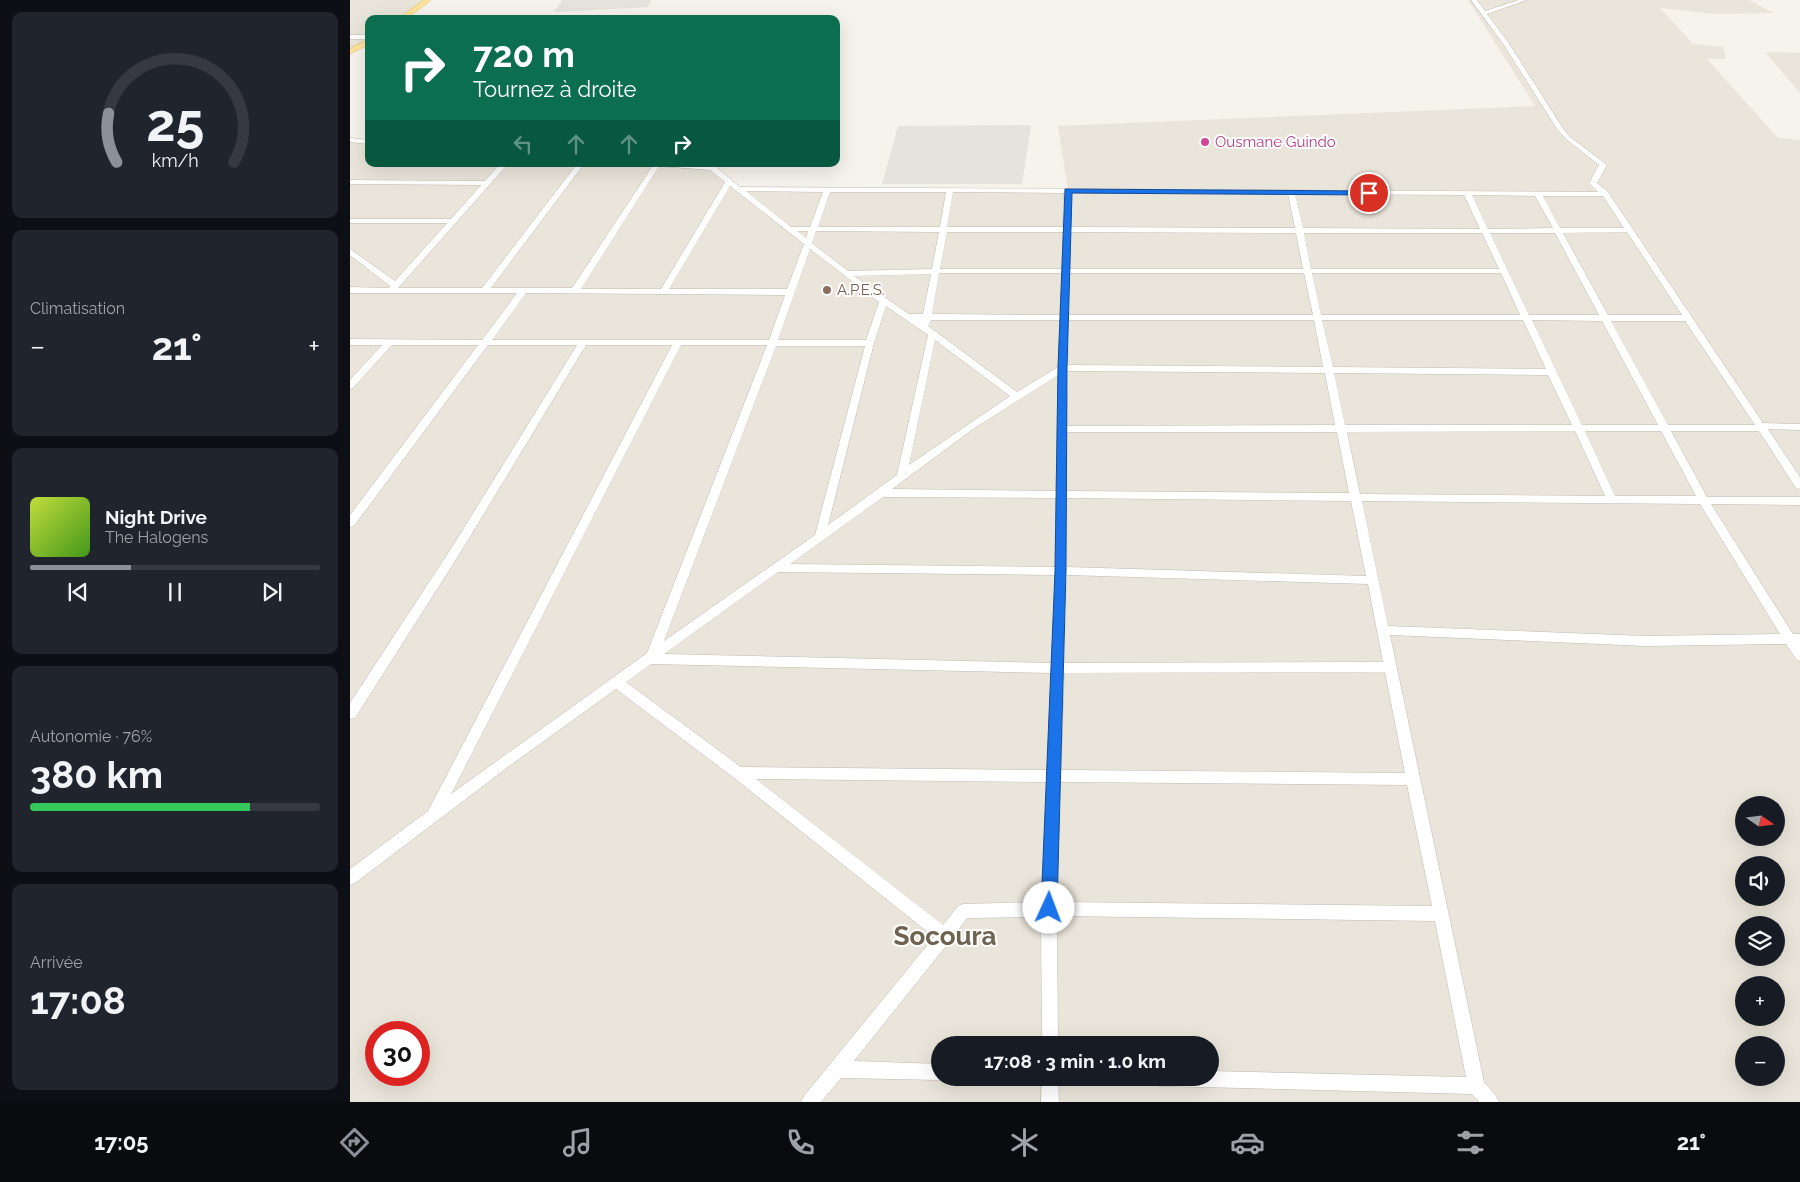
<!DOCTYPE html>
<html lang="fr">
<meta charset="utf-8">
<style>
:root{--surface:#171b24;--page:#20242c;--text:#f1f3f6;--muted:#9ea1a6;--line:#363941;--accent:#8c9099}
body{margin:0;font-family:Raleway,sans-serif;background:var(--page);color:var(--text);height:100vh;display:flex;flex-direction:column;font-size:19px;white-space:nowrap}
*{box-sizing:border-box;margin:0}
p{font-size:16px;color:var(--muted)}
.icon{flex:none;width:28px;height:28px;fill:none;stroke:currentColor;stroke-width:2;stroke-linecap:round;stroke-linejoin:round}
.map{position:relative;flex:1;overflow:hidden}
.sheet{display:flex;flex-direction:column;gap:12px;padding:12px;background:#0d0f14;width:350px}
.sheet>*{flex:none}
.guide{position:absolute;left:15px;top:15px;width:475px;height:152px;border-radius:10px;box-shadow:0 5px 20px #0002;background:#0b6e4f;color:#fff;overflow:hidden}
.needle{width:32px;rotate:104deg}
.tools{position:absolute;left:1385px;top:796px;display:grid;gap:10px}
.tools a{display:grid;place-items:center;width:50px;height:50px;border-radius:50%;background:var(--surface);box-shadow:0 5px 20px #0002;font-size:25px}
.speed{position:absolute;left:15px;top:1021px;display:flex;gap:10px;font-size:25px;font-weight:700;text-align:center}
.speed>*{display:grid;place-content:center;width:65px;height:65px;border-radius:50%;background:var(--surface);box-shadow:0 5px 20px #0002;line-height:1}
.speed .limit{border:8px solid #d22;background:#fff;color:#111}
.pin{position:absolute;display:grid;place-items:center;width:42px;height:42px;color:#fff;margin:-21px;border:2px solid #fff;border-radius:50%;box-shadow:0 1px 5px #0007}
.me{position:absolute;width:55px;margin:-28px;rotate:2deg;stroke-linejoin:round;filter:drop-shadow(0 0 4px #0008)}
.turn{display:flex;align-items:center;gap:18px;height:105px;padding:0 25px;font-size:22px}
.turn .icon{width:65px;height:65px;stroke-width:2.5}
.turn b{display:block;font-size:35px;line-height:42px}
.lanes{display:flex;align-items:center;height:48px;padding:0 25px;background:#0003;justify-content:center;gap:25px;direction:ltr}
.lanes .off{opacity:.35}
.big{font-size:38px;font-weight:700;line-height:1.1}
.sheet .card{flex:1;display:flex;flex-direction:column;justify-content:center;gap:8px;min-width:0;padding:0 18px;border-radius:10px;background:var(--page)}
.sheet .dial{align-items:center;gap:0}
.dial svg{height:130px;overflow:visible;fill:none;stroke:var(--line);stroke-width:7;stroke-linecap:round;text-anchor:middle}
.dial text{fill:var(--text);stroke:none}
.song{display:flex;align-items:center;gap:15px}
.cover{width:60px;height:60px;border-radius:8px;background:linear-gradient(135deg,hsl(70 70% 55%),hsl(100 70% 35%))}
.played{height:5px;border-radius:2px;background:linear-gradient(90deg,var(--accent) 35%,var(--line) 35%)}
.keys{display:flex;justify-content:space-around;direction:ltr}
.heat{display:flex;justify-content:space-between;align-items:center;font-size:28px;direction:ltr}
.charge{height:8px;border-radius:4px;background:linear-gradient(90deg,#34c759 76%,var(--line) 0)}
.trip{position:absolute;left:581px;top:1036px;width:288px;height:50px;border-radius:25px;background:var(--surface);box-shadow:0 5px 20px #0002;font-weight:700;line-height:50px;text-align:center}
.dock{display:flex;height:80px;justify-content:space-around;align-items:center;background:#090b0e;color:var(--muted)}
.dock .icon{width:35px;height:35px}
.dock .current{color:var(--accent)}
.dock b{font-size:22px;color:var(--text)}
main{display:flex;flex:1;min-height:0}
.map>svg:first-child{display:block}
</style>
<main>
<section class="sheet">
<div class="card dial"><svg viewBox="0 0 100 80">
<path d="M14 69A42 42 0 1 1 86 69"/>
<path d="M14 69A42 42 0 0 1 9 39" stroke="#8c9099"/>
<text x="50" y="56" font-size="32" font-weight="700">25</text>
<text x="50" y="72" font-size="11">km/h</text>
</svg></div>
<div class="card"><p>Climatisation</p>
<div class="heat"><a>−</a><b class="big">21°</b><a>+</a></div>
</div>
<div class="card">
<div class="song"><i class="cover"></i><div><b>Night Drive</b><p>The Halogens</p></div></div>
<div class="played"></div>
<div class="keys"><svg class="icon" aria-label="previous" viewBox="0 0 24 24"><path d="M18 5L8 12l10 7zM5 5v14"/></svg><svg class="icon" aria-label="pause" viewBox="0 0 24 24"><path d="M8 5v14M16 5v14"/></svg><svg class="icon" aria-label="next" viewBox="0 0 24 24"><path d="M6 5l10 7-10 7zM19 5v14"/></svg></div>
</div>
<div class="card"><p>Autonomie · 76%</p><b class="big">380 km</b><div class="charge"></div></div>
<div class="card"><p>Arrivée</p><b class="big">17:08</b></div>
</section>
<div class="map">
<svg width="1450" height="1102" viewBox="0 0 1450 1102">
<rect width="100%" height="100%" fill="#f6f3ec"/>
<!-- residential -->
<g fill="#eae5da" fill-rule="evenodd">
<polygon points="0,0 74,0 47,19 19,19 19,38 0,49"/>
<path d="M1118 0H1399L1424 13 1367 14 1310 8 1343 44 1373 47 1376 59H1357L1428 138 1450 140V1102H0V140L19 142V164H310L362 168 390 189 718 191 708 126 1185 106ZM1394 805H1426V838H1394ZM1394 865H1426V898H1394ZM1394 925H1426V958H1394ZM1394 985H1426V1018H1394ZM26 1032H69V1075H26ZM590 1045H860V1078H590ZM1394 1045H1426V1078H1394Z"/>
<polygon points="1415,52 1450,53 1450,93"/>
</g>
<!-- industrial -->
<g fill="#e6e2dd">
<polygon points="212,0 301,0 298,7 204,12"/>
<polygon points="681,125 672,184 532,184 548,126"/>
</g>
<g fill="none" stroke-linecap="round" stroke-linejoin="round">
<defs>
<g id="minor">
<path d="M1121 0H1127L1135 11 1169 0H1177L1137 14 1158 42 1212 127 1220 137 1257 165 1247 183 1258 192 1413 423 1450 424V430L1418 429 1450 477V489L1446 488 1409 431H1321L1357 497H1450V505L1361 504 1443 634H1450V661L1446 659 1436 644 1296 646 1040 635 1134 1082 1146 1096 1149 1102H1129L1122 1094 810 1086 804 1084 802 1078H860V1071L1116 1077 1085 921 707 916 708 1045H692L691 917 617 918 600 941 504 1061 590 1064V1078H596L590 1080 491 1078 471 1102H451L454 1096 584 937 383 777 266 689 162 764 5 883 0 885V869L78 811 322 345H236L112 550 5 718 0 719V703L104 544 227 345H138L4 526 0 527V515L128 345H42L3 388 0 389V380L32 345H0V339L132 340 167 293H0V287L39 288 40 286 0 255V249L45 281 97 223H0V219H101L131 185 0 184V180L135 181 150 164H158L48 288H132L227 164H234L141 288H222L304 164 365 166 390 187 1248 192 1239 183 1249 165 1216 139 1207 129 1152 42ZM309 166 360 170 375 182 311 289H231ZM380 186 454 244 437 289H319ZM396 191 473 192 460 227H441ZM480 192H596L590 227H468ZM603 192 714 193 713 227H597ZM722 193 938 194 945 228 721 227ZM945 194 1114 195 1130 229 953 228ZM1122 195 1185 196 1203 228 1138 229ZM1193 196H1253L1274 228H1210ZM447 231H458L456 238ZM466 231 589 232 582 269 498 271 462 243ZM597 232H713L712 269H590ZM721 232 946 233 953 269H720ZM1277 232 1332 315H1258L1213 233ZM954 233H1132L1149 269H961ZM1140 233H1205L1249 315H1179ZM460 249 529 302 516 340H428ZM589 273H712L710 315 582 314ZM720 273H954L963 315H719ZM962 273H1151L1170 315H971ZM581 274 573 314H559L504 276ZM176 293 435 295 419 340H142ZM536 306 578 335 547 475 478 525 524 343ZM581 320H710L708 367 667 392 578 326ZM719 320H964L973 367 718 365ZM972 320H1173L1196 369 983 367ZM1182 320 1252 321 1308 425H1232ZM1261 321H1335L1405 425H1318ZM585 340 660 396 559 465ZM331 345H417L297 653 101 794ZM426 346H515L465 535 314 641ZM718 371 975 373 985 425 717 426ZM984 373 1198 375 1222 425H995ZM708 375 706 491 542 489 623 429ZM1225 431 1255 496 1010 494 997 432ZM1235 431H1311L1346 496H1265ZM717 432H987L999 493 717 491ZM533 497 706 498 705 567 440 564ZM717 498 1001 501 1016 576 717 567ZM1012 501 1350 504 1430 634 1296 636 1038 626ZM428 572 705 575 702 663 314 654ZM717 575 1018 584 1033 662 714 663ZM301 664 701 673 697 770 391 767 276 682ZM1035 672 1055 773 711 770 714 673ZM406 779 697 782 692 902 613 904 608 906 593 925ZM710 782 1057 785 1082 906 707 902Z"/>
<rect x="0" y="35" width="19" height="4"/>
<polygon points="0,138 19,140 19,144 0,142"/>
<polygon points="692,1078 708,1078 709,1102 691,1102"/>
</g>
<g id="major">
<polygon points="74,0 81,0 56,19 48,19"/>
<polygon points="19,39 19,44 0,54 0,49"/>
</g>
</defs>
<!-- minor casing -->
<use href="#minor" stroke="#c2bbae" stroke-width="1"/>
<!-- major casing -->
<use href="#major" stroke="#e6c16a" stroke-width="1"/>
<!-- minor -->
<use href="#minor" fill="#fff" fill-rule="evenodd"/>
<!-- major -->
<use href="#major" fill="#ffe39c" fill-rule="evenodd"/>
</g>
<!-- route -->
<polygon fill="#1a73e8" stroke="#114b97" points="715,189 1019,191 1023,193 1019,195 722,193 717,368 716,571 707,908 704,914 699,916 693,914 691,908 705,571 708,368"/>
<!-- markers -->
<circle fill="#d1479c" stroke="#fff" stroke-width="2" cx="855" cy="142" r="5"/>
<circle fill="#8d6e63" stroke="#fff" stroke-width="2" cx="477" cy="290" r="5"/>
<g text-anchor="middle" stroke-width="4" stroke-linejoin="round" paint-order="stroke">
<!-- far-hotel labels -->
<g font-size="15" fill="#b23c85" stroke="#fff" text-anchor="start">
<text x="865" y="147">Ousmane Guindo</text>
</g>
<!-- far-education labels -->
<g font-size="15" fill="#785e54" stroke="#fff" text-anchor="start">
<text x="487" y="295">A.P.E.S.</text>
</g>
<!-- near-district labels -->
<g font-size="26" font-weight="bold" fill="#6e6250" stroke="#fff">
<text x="595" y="945">Socoura</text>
</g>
</g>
</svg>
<div class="tools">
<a><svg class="needle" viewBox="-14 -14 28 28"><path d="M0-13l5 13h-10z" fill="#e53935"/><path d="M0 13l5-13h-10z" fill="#9ea1a6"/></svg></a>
<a><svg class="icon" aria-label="sound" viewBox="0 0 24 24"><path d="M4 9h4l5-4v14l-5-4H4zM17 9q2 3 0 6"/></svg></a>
<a><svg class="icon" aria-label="layers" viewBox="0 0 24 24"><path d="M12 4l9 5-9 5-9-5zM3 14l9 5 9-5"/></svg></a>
<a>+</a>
<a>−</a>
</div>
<div class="speed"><div class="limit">30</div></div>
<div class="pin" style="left:1019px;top:193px;background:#d93025"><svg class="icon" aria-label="arrive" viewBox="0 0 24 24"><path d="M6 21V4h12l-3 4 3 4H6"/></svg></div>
<svg class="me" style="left:699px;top:908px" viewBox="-20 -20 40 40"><circle r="19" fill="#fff"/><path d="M0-13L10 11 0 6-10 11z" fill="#1a73e8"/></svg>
<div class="trip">17:08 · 3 min · 1.0 km</div>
<div class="guide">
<div class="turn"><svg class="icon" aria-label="right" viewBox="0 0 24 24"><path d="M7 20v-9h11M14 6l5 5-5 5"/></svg><div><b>720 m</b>Tournez à droite</div></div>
<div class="lanes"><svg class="icon off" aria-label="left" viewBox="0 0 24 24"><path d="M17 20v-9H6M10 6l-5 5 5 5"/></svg><svg class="icon off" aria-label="ahead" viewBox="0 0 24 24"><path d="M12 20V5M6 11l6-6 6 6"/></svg><svg class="icon off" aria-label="ahead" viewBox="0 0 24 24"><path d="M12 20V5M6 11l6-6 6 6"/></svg><svg class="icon" aria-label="right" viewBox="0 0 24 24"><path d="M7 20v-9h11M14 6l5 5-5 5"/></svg></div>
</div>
</div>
</main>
<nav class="dock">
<b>17:05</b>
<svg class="icon current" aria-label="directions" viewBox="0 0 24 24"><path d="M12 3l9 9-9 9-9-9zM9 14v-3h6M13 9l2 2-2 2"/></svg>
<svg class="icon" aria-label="music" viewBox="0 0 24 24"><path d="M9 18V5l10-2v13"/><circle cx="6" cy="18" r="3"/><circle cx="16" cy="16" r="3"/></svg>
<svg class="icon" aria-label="phone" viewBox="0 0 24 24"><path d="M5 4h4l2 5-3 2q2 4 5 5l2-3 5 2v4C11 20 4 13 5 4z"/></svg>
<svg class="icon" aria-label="climate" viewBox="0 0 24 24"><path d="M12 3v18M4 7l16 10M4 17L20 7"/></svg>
<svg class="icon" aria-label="car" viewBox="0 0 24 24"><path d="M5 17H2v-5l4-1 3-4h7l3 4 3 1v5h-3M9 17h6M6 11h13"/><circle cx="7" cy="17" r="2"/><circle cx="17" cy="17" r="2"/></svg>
<svg class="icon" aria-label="filters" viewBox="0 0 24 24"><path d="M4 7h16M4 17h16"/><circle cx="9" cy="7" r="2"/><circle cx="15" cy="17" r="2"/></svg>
<b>21°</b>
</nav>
